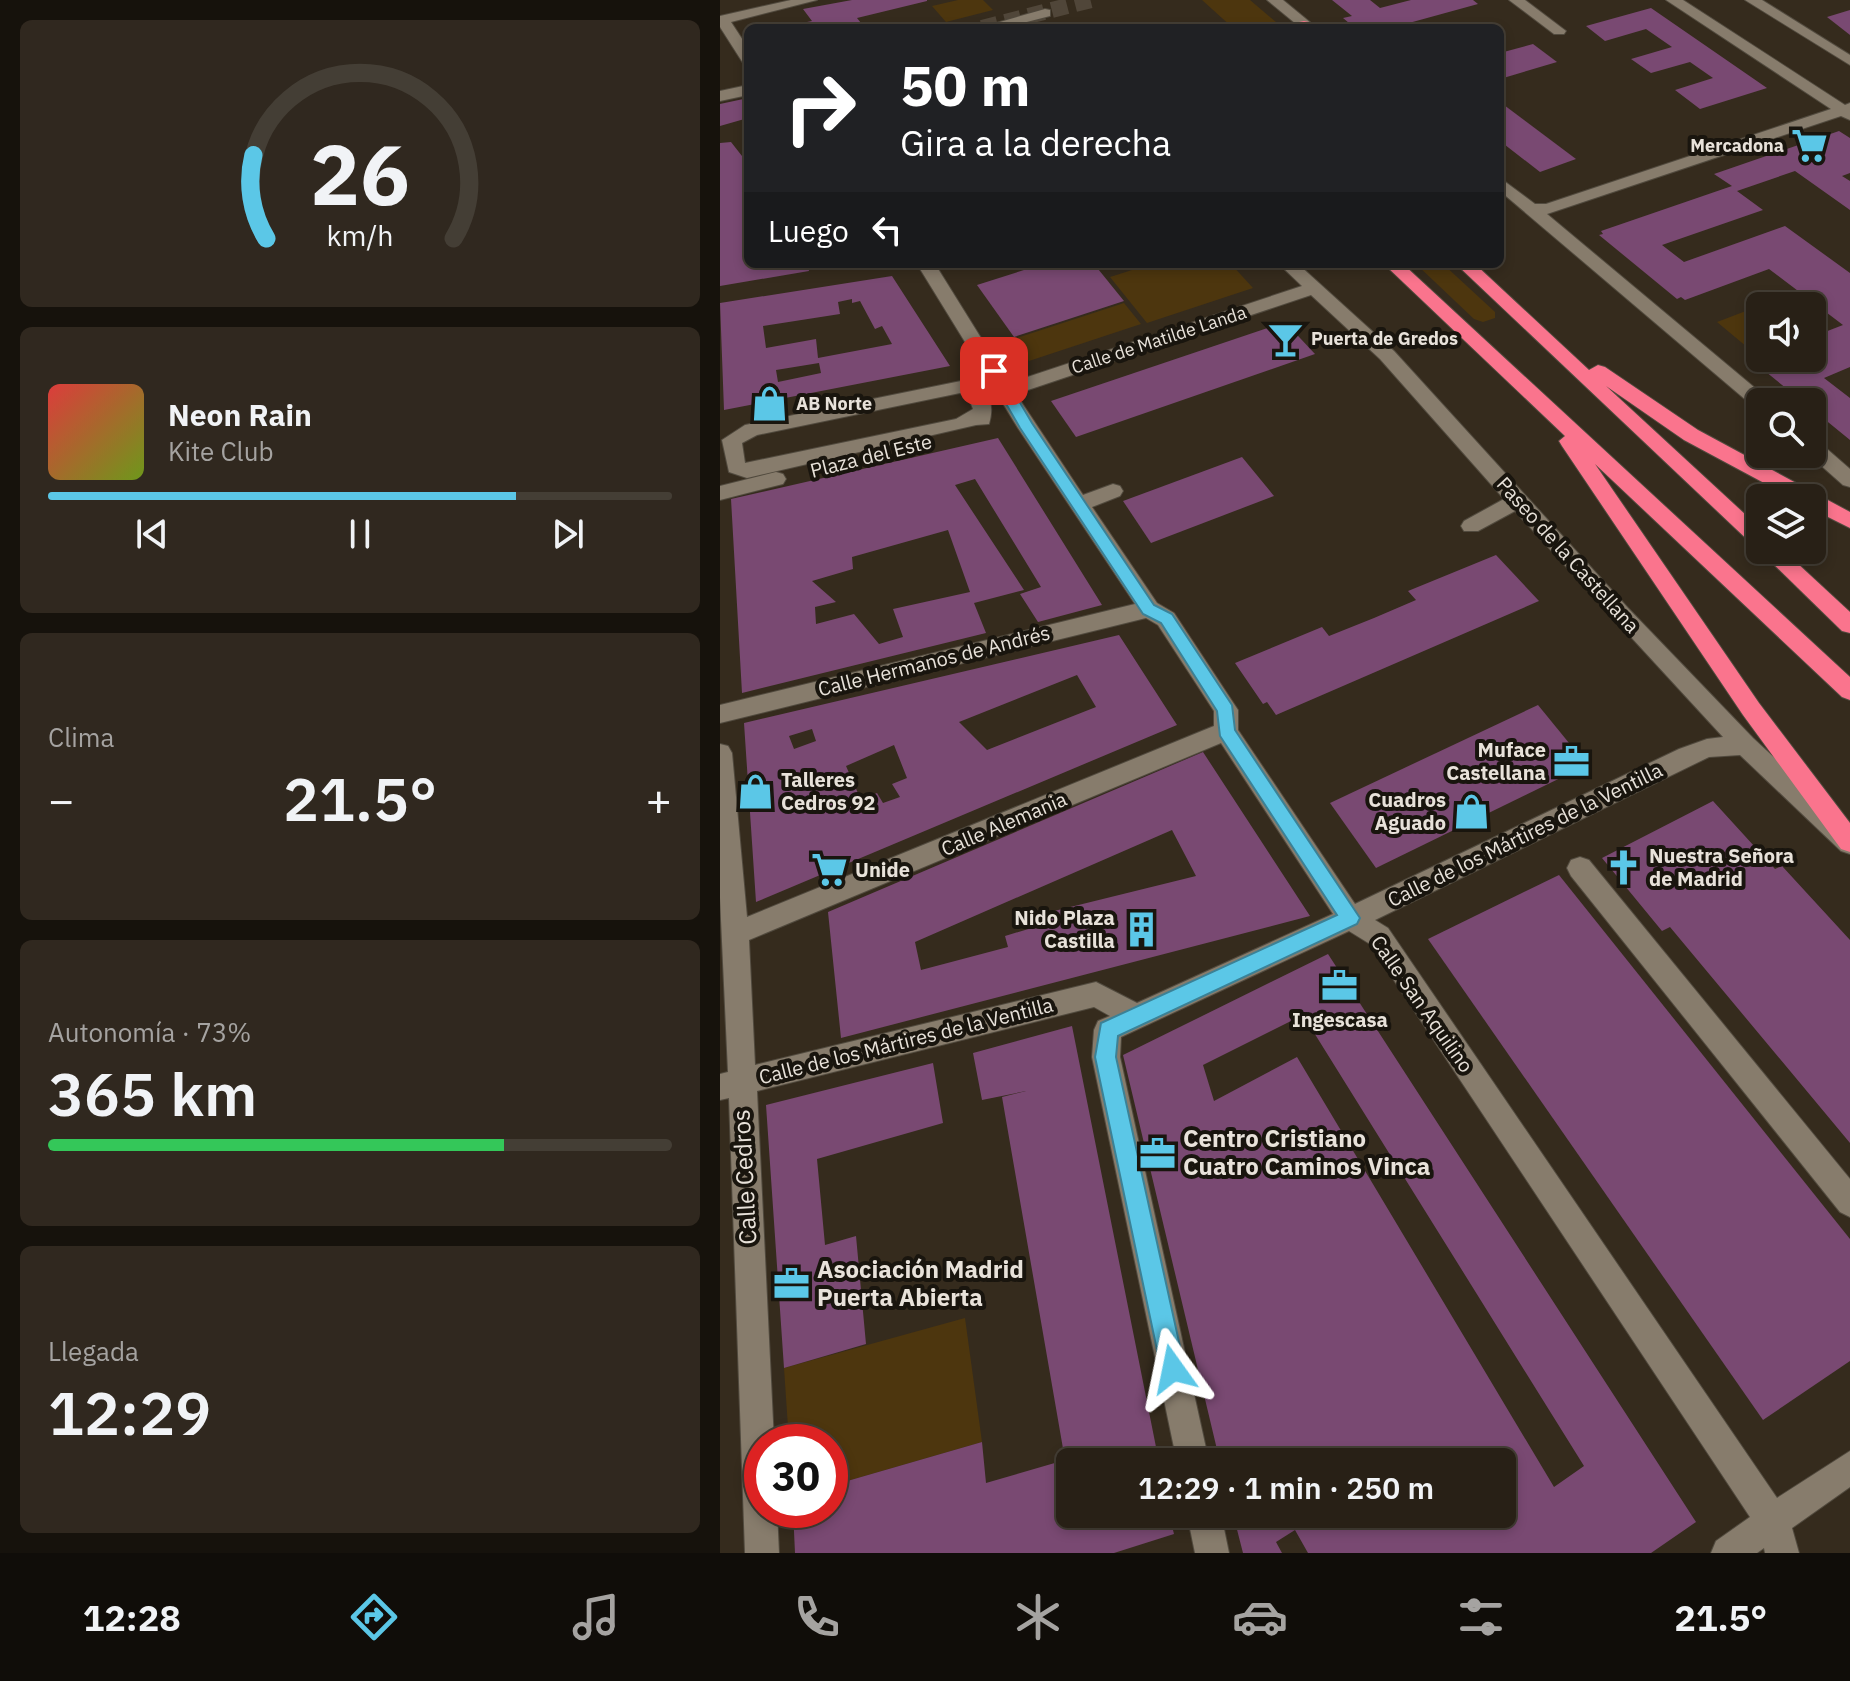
<!DOCTYPE html>
<html lang="es">
<meta charset="utf-8">
<style>
:root{--surface:#282016;--page:#30281f;--text:#f1f3f6;--muted:#a5a3a1;--line:#443e35;--accent:#5bc7e7}
body{margin:0;font-family:"IBM Plex Sans",sans-serif;background:var(--page);color:var(--text);height:100vh;display:flex;flex-direction:column;font-size:30px;white-space:nowrap}
*{box-sizing:border-box;margin:0}
p{font-size:26px;color:var(--muted)}
.icon{flex:none;width:44px;height:44px;fill:none;stroke:currentColor;stroke-width:2;stroke-linecap:round;stroke-linejoin:round}
.map{position:relative;flex:1;overflow:hidden}
.drawer{display:flex;flex-direction:column;gap:20px;padding:20px;background:#16120c;width:720px}
.drawer>*{flex:none}
.banner{position:absolute;left:24px;top:24px;width:760px;height:244px;border-radius:12px;box-shadow:0 4px 12px #0003,0 0 0 2px var(--line);background:#202124;color:#fff;overflow:hidden}
.buttons{position:absolute;left:1026px;top:292px;display:grid;gap:16px}
.buttons a{display:grid;place-items:center;width:80px;height:80px;border-radius:12px;background:var(--surface);box-shadow:0 4px 12px #0003,0 0 0 2px var(--line);font-size:40px}
.speed{position:absolute;left:24px;top:1424px;display:flex;gap:16px;font-size:40px;font-weight:700;text-align:center}
.speed>*{display:grid;place-content:center;width:104px;height:104px;border-radius:50%;background:var(--surface);box-shadow:0 4px 12px #0003,0 0 0 2px var(--line);line-height:1}
.speed .limit{border:12px solid #d22;background:#fff;color:#111}
.pin{position:absolute;display:grid;place-items:center;width:68px;height:68px;color:#fff;margin:-34px;border-radius:16px;box-shadow:0 4px 12px #0006}
.me{position:absolute;width:88px;margin:-44px;rotate:348deg;stroke-linejoin:round;filter:drop-shadow(0 0 6px #0008)}
.turn{display:flex;align-items:center;gap:28px;height:168px;padding:0 24px;font-size:36px}
.turn .icon{width:104px;height:104px;stroke-width:2.5}
.turn b{display:block;font-size:56px;line-height:68px}
.then{display:flex;align-items:center;height:76px;padding:0 24px;background:#0003;gap:16px;font-size:30px}
.big{font-size:60px;font-weight:600;line-height:1.1}
.drawer .card{flex:1;display:flex;flex-direction:column;justify-content:center;gap:12px;min-width:0;padding:0 28px;border-radius:12px;background:var(--page)}
.drawer .dial{align-items:center;gap:0}
.dial svg{height:208px;overflow:visible;fill:none;stroke:var(--line);stroke-width:7;stroke-linecap:round;text-anchor:middle}
.dial text{fill:var(--text);stroke:none}
.song{display:flex;align-items:center;gap:24px}
.cover{width:96px;height:96px;border-radius:12px;background:linear-gradient(135deg,hsl(0 70% 55%),hsl(80 70% 35%))}
.played{height:8px;border-radius:4px;background:linear-gradient(90deg,var(--accent) 75%,var(--line) 75%)}
.keys{display:flex;justify-content:space-around;direction:ltr}
.heat{display:flex;justify-content:space-between;align-items:center;font-size:44px;direction:ltr}
.charge{height:12px;border-radius:6px;background:linear-gradient(90deg,#34c759 73%,var(--line) 0)}
.trip{position:absolute;left:336px;top:1448px;width:460px;height:80px;border-radius:12px;background:var(--surface);box-shadow:0 4px 12px #0003,0 0 0 2px var(--line);font-weight:600;line-height:80px;text-align:center}
.tab-bar{display:flex;height:128px;justify-content:space-around;align-items:center;background:#100d09;color:var(--muted)}
.tab-bar .icon{width:56px;height:56px}
.tab-bar .active{color:var(--accent)}
.tab-bar b{font-size:36px;color:var(--text)}
main{display:flex;flex:1;min-height:0}
.map>svg:first-child{display:block}
</style>
<main>
<section class="drawer">
<div class="card dial"><svg viewBox="0 0 100 80">
<path d="M14 69A42 42 0 1 1 86 69"/>
<path d="M14 69A42 42 0 0 1 9 37" stroke="#5bc7e7"/>
<text x="50" y="56" font-size="32" font-weight="700">26</text>
<text x="50" y="72" font-size="11">km/h</text>
</svg></div>
<div class="card">
<div class="song"><i class="cover"></i><div><b>Neon Rain</b><p>Kite Club</p></div></div>
<div class="played"></div>
<div class="keys"><svg class="icon" aria-label="previous" viewBox="0 0 24 24"><path d="M18 5L8 12l10 7zM5 5v14"/></svg><svg class="icon" aria-label="pause" viewBox="0 0 24 24"><path d="M8 5v14M16 5v14"/></svg><svg class="icon" aria-label="next" viewBox="0 0 24 24"><path d="M6 5l10 7-10 7zM19 5v14"/></svg></div>
</div>
<div class="card"><p>Clima</p>
<div class="heat"><a>−</a><b class="big">21.5°</b><a>+</a></div>
</div>
<div class="card"><p>Autonomía · 73%</p><b class="big">365 km</b><div class="charge"></div></div>
<div class="card"><p>Llegada</p><b class="big">12:29</b></div>
</section>
<div class="map">
<svg width="1130" height="1553" viewBox="0 0 1130 1553">
<rect width="100%" height="100%" fill="#352b1d"/>
<!-- green -->
<g fill="#4d360e">
<polygon points="238,0 263,0 273,10 226,22 212,6"/>
<polygon points="482,0 530,0 563,28 513,28"/>
<polygon points="431,264 511,264 533,288 427,323 390,277"/>
<polygon points="696,264 723,264 775,312 775,318 763,322 754,319"/>
<polygon points="1065,296 1079,306 1040,306 1040,349 1033,352 997,322"/>
<polygon points="404,303 421,324 309,361 294,339"/>
<polygon points="245,1318 262,1442 110,1486 110,1442 69,1442 64,1368"/>
</g>
<!-- building -->
<g fill="#794972" fill-rule="evenodd">
<polygon points="132,0 207,0 207,1 137,18 145,28 91,28 87,22 92,21 83,9"/>
<polygon points="612,0 650,0 660,8 691,0 753,0 758,4 678,26 680,28 635,28 623,18 632,16"/>
<polygon points="931,8 1047,88 980,109 955,90 993,78 970,62 931,73 911,59 952,47 926,29 885,41 866,26"/>
<polygon points="1130,10 1130,35 1107,17"/>
<polygon points="813,44 837,62 780,79 780,53"/>
<polygon points="28,98 28,118 0,126 0,104"/>
<polygon points="780,102 856,159 820,172 780,141"/>
<polygon points="1119,131 1130,138 1130,173 1122,176 1130,181 1130,210 1075,171 1017,191 1043,210 942,245 964,262 1065,226 1130,273 1130,367 1104,378 1130,398 1130,440 1092,409 1092,402 1083,402 1035,363 1040,361 1036,358 1092,358 1092,337 1123,325 1049,269 965,300 961,297 957,299 879,235 883,234 881,231 1012,186 994,174"/>
<polygon points="11,142 22,156 28,207 28,264 88,264 89,271 0,286 0,143"/>
<polygon points="323,264 374,264 404,301 294,337 257,285"/>
<path d="M172 276 230 366 4 410 0 303ZM132 299V303L140 301 155 329 162 326 172 344 98 358 96 339 46 348 43 326 120 314 118 302ZM99 363 101 373 58 382 56 370Z"/>
<polygon points="565,322 595,354 356,437 331,401"/>
<path d="M278 438 382 605 318 622 300 594 321 587 255 479 235 485 304 590 254 603 266 633 22 693 11 499ZM228 530 250 592 173 609 183 637 159 644 134 614 96 624 95 607 116 602 92 581 133 569 132 557Z"/>
<polygon points="522,457 554,496 431,543 403,501"/>
<polygon points="776,555 819,601 556,715 547,702 543,704 515,663 602,627 609,636 654,618 696,600 688,591"/>
<path d="M399 635 457 725 36 902 24 723ZM357 675 376 707 267 750 239 722ZM92 729 96 741 74 749 69 736ZM174 745 187 778 172 784 180 797 163 803 157 793 141 800 126 766Z"/>
<polygon points="818,705 867,765 656,868 610,803"/>
<path d="M483 752 590 916 121 1038 108 912ZM452 830 476 876 322 914 325 924 285 936 288 947 201 970 195 942Z"/>
<polygon points="993,801 1055,869 1062,866 1130,940 1130,1143 950,927 942,931 882,858"/>
<polygon points="839,875 1130,1239 1130,1361 1043,1420 708,939"/>
<path d="M608 954 976 1522 931 1553H588L575 1530 556 1542 562 1553H523L513 1514H782V1462H500L403 1055ZM583 1015 864 1466 834 1487 577 1057 494 1101 483 1065Z"/>
<polygon points="352,1026 439,1462 350,1462 350,1514 449,1514 454,1534 394,1553 75,1553 73,1510 110,1510 110,1486 262,1442 266,1483 345,1460 282,1097 306,1091 262,1100 253,1053"/>
<polygon points="213,1063 223,1123 97,1159 105,1245 136,1236 146,1344 64,1368 46,1105"/>
</g>
<g fill="none" stroke-linecap="round" stroke-linejoin="round">
<!-- minor-tunnel -->
<polyline stroke="#504639" stroke-width="16" stroke-dasharray="16 8" stroke-linecap="butt" points="262,28 371,0"/>
<defs>
<g id="minor">
<polygon points="71,0 97,0 11,22 28,48 28,64 23,63 0,27 0,16"/>
<polygon points="547,0 563,0 597,28 581,28"/>
<polygon points="789,0 805,0 846,31 844,34 834,34"/>
<polygon points="946,0 963,0 1125,105 1130,103 1130,120 1121,116 827,214 1047,398 1050,402 1040,402 1040,408 1033,406 780,191 780,178 815,204 826,204 1111,109"/>
<polygon points="1025,0 1042,0 1130,55 1130,65"/>
<polygon points="325,9 330,10 330,16 283,28 259,28"/>
<polygon points="28,85 28,95 0,101 0,91"/>
<path d="M197 264H215L289 383 582 286 559 264H578L674 351 908 608 1033 738 1130 828V854L1121 851 1020 755 989 757 655 920 668 928 1057 1498 1130 1451V1487L1072 1528 1079 1553H1045L1044 1548 1037 1553H991L996 1541 1030 1517 650 944 629 931 401 1037 400 1057 489 1462H457L372 1057 374 1030 378 1021 390 1016 374 1007 37 1091 54 1442H42V1510H57L59 1553H25L9 1098 0 1100V1074L8 1072 0 898V744L8 746 12 753 27 917 494 726V711L438 625 426 618 0 723V705L415 604 298 428ZM591 295 660 359 784 499 744 521 741 526 744 531H758L795 511 1003 737 987 739 959 749 635 904 518 730V710L514 704 454 613 437 603 372 507 400 496 403 491 400 486 393 484 363 495 296 394ZM501 743 613 914 417 1003 376 982 35 1065 29 940Z"/>
<path d="M241 381C267 388 276 400 269 424L256 425 27 478 9 472 2 440 25 425ZM240 393 248 396 253 409 236 419 25 463 22 443 37 435Z"/>
<polygon points="1092,440 1099,442 1130,469 1130,487 1123,485 1088,454 1092,454"/>
<polygon points="56,472 63,474 66,479 63,484 0,500 0,486"/>
<polygon points="860,857 869,860 1130,1179 1130,1217 1120,1212 851,876 847,868 851,860"/>
<polygon points="467,1514 501,1514 509,1553 475,1553"/>
</g>
<g id="highway">
<polygon points="584,21 589,22 593,28 579,28 579,22"/>
<polygon points="664,264 683,264 1130,677 1130,700 1122,697 875,464 1039,703 1130,823 1130,852 1121,849 1023,715 842,446 839,441 845,436"/>
<polygon points="736,264 755,264 869,370 878,365 885,367 978,430 1130,512 1130,528 1092,509 1092,498 1072,498 964,440 886,386 1040,528 1040,547 1033,545"/>
<polygon points="1039,550 1063,550 1130,612 1130,633 1122,631"/>
</g>
</defs>
<!-- minor casing -->
<use href="#minor" stroke="#514a3e" stroke-width="2"/>
<!-- highway casing -->
<use href="#highway" stroke="#514a3e" stroke-width="2"/>
<!-- minor -->
<use href="#minor" fill="#877c6c" fill-rule="evenodd"/>
<!-- highway -->
<use href="#highway" fill="#fa748d" fill-rule="evenodd"/>
</g>
<!-- route -->
<polygon fill="#5bc7e7" stroke="#3b8196" stroke-width="2" points="274,366 279,367 312,423 434,605 452,614 512,705 515,730 640,918 637,924 398,1036 396,1057 465,1369 461,1377 453,1381 444,1377 441,1369 375,1057 381,1023 617,915 500,736 497,711 441,623 423,614 300,428 267,371"/>
<!-- icons -->
<defs>
<symbol id="supermarket-bare" viewBox="-9 -9 18 18"><path d="M-6-5.5h2.5l.6 2H6L4.5 2H-2.5L-4.4-4H-6ZM-1.5 3.2a1.3 1.3 0 1 0 .1 0ZM3 3.2a1.3 1.3 0 1 0 .1 0Z" fill="#5bc7e7" stroke="#19150e" stroke-width="2.5" paint-order="stroke"/></symbol>
<symbol id="bar-bare" viewBox="-9 -9 18 18"><path d="M-6-5H6L.8 .8V4.5H3.5V6h-7V4.5H-.8V.8Z" fill="#5bc7e7" stroke="#19150e" stroke-width="2.5" paint-order="stroke"/></symbol>
<symbol id="shop-bare" viewBox="-9 -9 18 18"><path d="M-5-2.5h2.3a2.7 3.5 0 0 1 5.4 0H5L5.5 6h-11ZM-1.5-2.5h3a1.5 2.3 0 0 0-3 0Z" fill="#5bc7e7" stroke="#19150e" stroke-width="2.5" paint-order="stroke"/></symbol>
<symbol id="office-bare" viewBox="-9 -9 18 18"><path d="M-6-3h4V-5.5h4V-3h4V5H-6ZM-1-4.5V-3h2v-1.5ZM-6 0V1H6V0Z" fill="#5bc7e7" stroke="#19150e" stroke-width="2.5" paint-order="stroke"/></symbol>
<symbol id="church-bare" viewBox="-9 -9 18 18"><path d="M-1.2-6h2.4v3.5h3.3v2.4h-3.3V6h-2.4V-.1h-3.3v-2.4h3.3Z" fill="#5bc7e7" stroke="#19150e" stroke-width="2.5" paint-order="stroke"/></symbol>
<symbol id="building-bare" viewBox="-9 -9 18 18"><path d="M-4-6H4V6H1V3H-1V6H-4ZM-2.5-4.3h1.7v1.8h-1.7ZM.8-4.3h1.7v1.8H.8ZM-2.5-1h1.7V.8h-1.7ZM.8-1h1.7V.8H.8Z" fill="#5bc7e7" stroke="#19150e" stroke-width="2.5" paint-order="stroke"/></symbol>
</defs>
<g fill-rule="evenodd">
<use href="#supermarket-bare" x="1064" y="120" width="51" height="51"/>
<use href="#bar-bare" x="540" y="314" width="51" height="51"/>
<use href="#shop-bare" x="24" y="378" width="51" height="51"/>
<use href="#office-bare" x="826" y="736" width="51" height="51"/>
<use href="#shop-bare" x="10" y="766" width="51" height="51"/>
<use href="#shop-bare" x="726" y="786" width="51" height="51"/>
<use href="#church-bare" x="878" y="842" width="51" height="51"/>
<use href="#supermarket-bare" x="84" y="844" width="51" height="51"/>
<use href="#building-bare" x="396" y="904" width="51" height="51"/>
<use href="#office-bare" x="594" y="960" width="51" height="51"/>
<use href="#office-bare" x="412" y="1128" width="51" height="51"/>
<use href="#office-bare" x="46" y="1258" width="51" height="51"/>
</g>
<g text-anchor="middle" stroke-width="8" stroke-linejoin="round" paint-order="stroke">
<!-- far-poi labels -->
<g font-size="18" font-weight="bold" fill="#e8e2da" stroke="#19150e" text-anchor="start">
<text x="1064" y="152" text-anchor="end">Mercadona</text>
<text x="591" y="345">Puerta de Gredos</text>
<text x="76" y="410">AB Norte</text>
</g>
<!-- far-street labels -->
<g font-size="18" fill="#e8e2da" stroke="#19150e">
<text transform="translate(439 340) rotate(-18)" y="6">Calle de Matilde Landa</text>
</g>
<!-- street labels -->
<g font-size="20" fill="#e8e2da" stroke="#19150e">
<text transform="translate(151 456) rotate(-14)" y="7">Plaza del Este</text>
<text transform="translate(848 555) rotate(48)" y="7">Paseo de la Castellana</text>
<text transform="translate(214 661) rotate(-14)" y="7">Calle Hermanos de Andrés</text>
<text transform="translate(284 824) rotate(-23)" y="7">Calle Alemania</text>
<text transform="translate(805 835) rotate(-26)" y="7">Calle de los Mártires de la Ventilla</text>
<text transform="translate(702 1004) rotate(55)" y="7">Calle San Aquilino</text>
<text transform="translate(186 1041) rotate(-14)" y="7">Calle de los Mártires de la Ventilla</text>
</g>
<!-- poi labels -->
<g font-size="20" font-weight="bold" fill="#e8e2da" stroke="#19150e" text-anchor="end">
<text x="826" y="757">Muface<tspan x="826" dy="23">Castellana</tspan></text>
<text x="61" y="787" text-anchor="start">Talleres<tspan x="61" dy="23">Cedros 92</tspan></text>
<text x="726" y="807">Cuadros<tspan x="726" dy="23">Aguado</tspan></text>
<text x="929" y="863" text-anchor="start">Nuestra Señora<tspan x="929" dy="23">de Madrid</tspan></text>
<text x="135" y="877" text-anchor="start">Unide</text>
<text x="395" y="925">Nido Plaza<tspan x="395" dy="23">Castilla</tspan></text>
<text x="620" y="1027" text-anchor="middle">Ingescasa</text>
</g>
<!-- near-poi labels -->
<g font-size="24" font-weight="bold" fill="#e8e2da" stroke="#19150e" text-anchor="start">
<text x="463" y="1147">Centro Cristiano<tspan x="463" dy="28">Cuatro Caminos Vinca</tspan></text>
<text x="97" y="1278">Asociación Madrid<tspan x="97" dy="28">Puerta Abierta</tspan></text>
</g>
<!-- near-street labels -->
<g font-size="24" fill="#e8e2da" stroke="#19150e">
<text transform="translate(25 1177) rotate(-93)" y="8">Calle Cedros</text>
</g>
</g>
</svg>
<div class="buttons">
<a><svg class="icon" aria-label="sound" viewBox="0 0 24 24"><path d="M4 9h4l5-4v14l-5-4H4zM17 9q2 3 0 6"/></svg></a>
<a><svg class="icon" aria-label="search" viewBox="0 0 24 24"><circle cx="10" cy="10" r="6"/><path d="M15 15l6 6"/></svg></a>
<a><svg class="icon" aria-label="layers" viewBox="0 0 24 24"><path d="M12 4l9 5-9 5-9-5zM3 14l9 5 9-5"/></svg></a>
</div>
<div class="speed"><div class="limit">30</div></div>
<div class="pin" style="left:274px;top:371px;background:#d93025"><svg class="icon" aria-label="arrive" viewBox="0 0 24 24"><path d="M6 21V4h12l-3 4 3 4H6"/></svg></div>
<svg class="me" style="left:453px;top:1369px" viewBox="-20 -20 40 40"><path d="M0-17L14 15 0 8-14 15z" fill="#5bc7e7" stroke="#fff" stroke-width="4"/></svg>
<div class="trip">12:29 · 1 min · 250 m</div>
<div class="banner">
<div class="turn"><svg class="icon" aria-label="right" viewBox="0 0 24 24"><path d="M7 20v-9h11M14 6l5 5-5 5"/></svg><div><b>50 m</b>Gira a la derecha</div></div>
<div class="then">Luego<svg class="icon" aria-label="left" viewBox="0 0 24 24"><path d="M17 20v-9H6M10 6l-5 5 5 5"/></svg></div>
</div>
</div>
</main>
<nav class="tab-bar">
<b>12:28</b>
<svg class="icon active" aria-label="directions" viewBox="0 0 24 24"><path d="M12 3l9 9-9 9-9-9zM9 14v-3h6M13 9l2 2-2 2"/></svg>
<svg class="icon" aria-label="music" viewBox="0 0 24 24"><path d="M9 18V5l10-2v13"/><circle cx="6" cy="18" r="3"/><circle cx="16" cy="16" r="3"/></svg>
<svg class="icon" aria-label="phone" viewBox="0 0 24 24"><path d="M5 4h4l2 5-3 2q2 4 5 5l2-3 5 2v4C11 20 4 13 5 4z"/></svg>
<svg class="icon" aria-label="climate" viewBox="0 0 24 24"><path d="M12 3v18M4 7l16 10M4 17L20 7"/></svg>
<svg class="icon" aria-label="car" viewBox="0 0 24 24"><path d="M5 17H2v-5l4-1 3-4h7l3 4 3 1v5h-3M9 17h6M6 11h13"/><circle cx="7" cy="17" r="2"/><circle cx="17" cy="17" r="2"/></svg>
<svg class="icon" aria-label="filters" viewBox="0 0 24 24"><path d="M4 7h16M4 17h16"/><circle cx="9" cy="7" r="2"/><circle cx="15" cy="17" r="2"/></svg>
<b>21.5°</b>
</nav>
